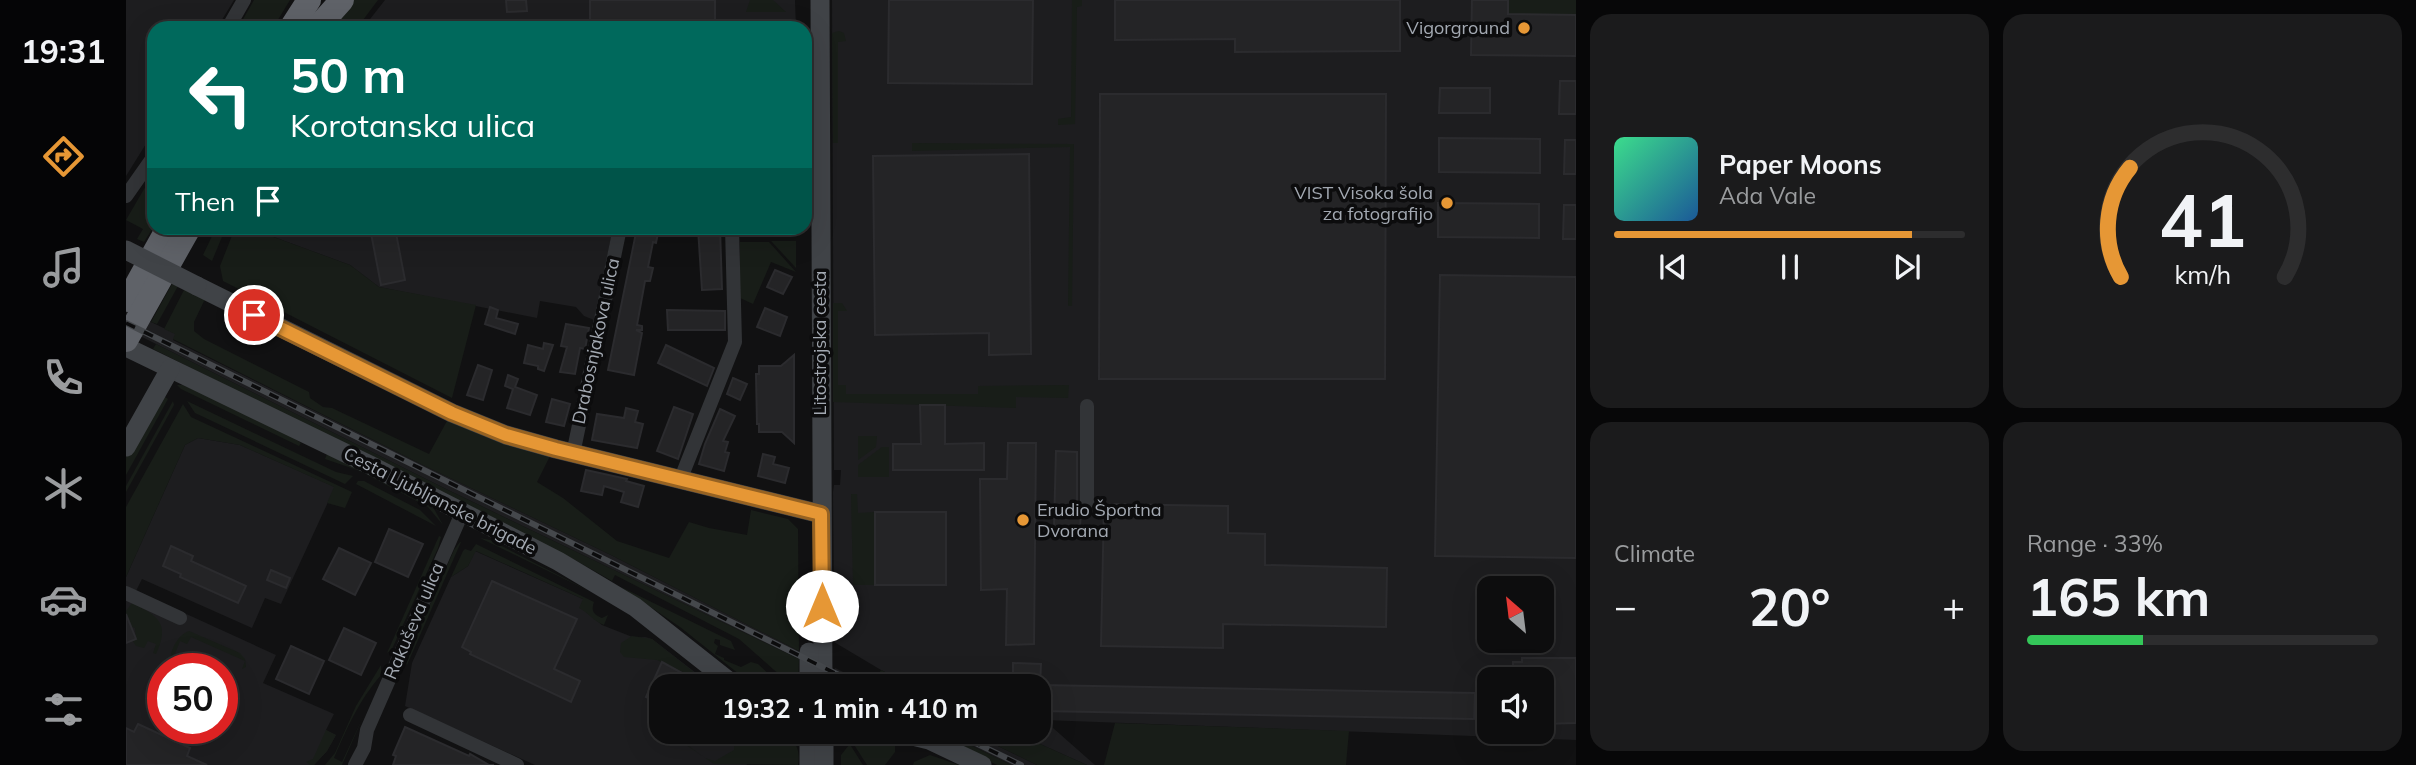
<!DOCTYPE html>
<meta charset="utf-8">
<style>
:root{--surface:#0d0d0e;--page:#1b1b1c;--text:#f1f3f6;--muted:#9a9c9e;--line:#2d2d2e;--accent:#e69735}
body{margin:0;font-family:Mulish,sans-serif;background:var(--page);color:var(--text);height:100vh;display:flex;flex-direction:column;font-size:26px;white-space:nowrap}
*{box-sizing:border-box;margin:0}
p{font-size:23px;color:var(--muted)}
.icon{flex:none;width:38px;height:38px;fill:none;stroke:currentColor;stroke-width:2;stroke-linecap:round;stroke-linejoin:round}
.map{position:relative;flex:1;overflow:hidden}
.side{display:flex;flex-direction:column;gap:14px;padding:14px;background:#070708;width:840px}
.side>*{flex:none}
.hud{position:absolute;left:21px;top:21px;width:665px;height:214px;border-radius:21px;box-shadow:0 7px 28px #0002,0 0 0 2px var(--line);background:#00695c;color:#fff;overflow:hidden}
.needle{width:46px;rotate:332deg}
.fabs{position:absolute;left:1351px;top:576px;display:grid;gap:14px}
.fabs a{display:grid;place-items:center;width:77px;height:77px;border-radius:14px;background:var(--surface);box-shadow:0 7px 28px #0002,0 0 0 2px var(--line);font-size:35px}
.speed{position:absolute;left:21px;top:653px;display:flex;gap:14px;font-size:35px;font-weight:700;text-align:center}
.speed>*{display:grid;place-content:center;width:91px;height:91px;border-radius:50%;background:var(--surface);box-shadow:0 7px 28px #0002,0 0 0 2px var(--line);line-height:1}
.speed .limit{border:10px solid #d22;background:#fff;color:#111}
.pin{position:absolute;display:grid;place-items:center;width:60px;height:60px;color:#fff;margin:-30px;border:4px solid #fff;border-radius:50%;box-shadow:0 2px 7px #0007}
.me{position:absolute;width:77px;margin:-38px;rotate:0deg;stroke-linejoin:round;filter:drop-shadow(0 0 5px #0008)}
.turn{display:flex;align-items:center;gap:24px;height:147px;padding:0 28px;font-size:32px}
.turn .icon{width:91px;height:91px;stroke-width:2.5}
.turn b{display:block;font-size:49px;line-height:60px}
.then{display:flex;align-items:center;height:66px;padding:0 28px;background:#0003;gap:14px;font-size:26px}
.big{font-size:52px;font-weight:700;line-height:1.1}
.side .card{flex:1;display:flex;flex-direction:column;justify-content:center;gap:10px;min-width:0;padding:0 24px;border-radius:21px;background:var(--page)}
.side .dial{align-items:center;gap:0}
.dial svg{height:182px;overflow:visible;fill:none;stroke:var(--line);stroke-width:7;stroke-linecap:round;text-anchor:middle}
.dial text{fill:var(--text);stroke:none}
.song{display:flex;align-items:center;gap:21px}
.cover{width:84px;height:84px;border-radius:10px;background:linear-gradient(135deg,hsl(150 70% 55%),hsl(210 70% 35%))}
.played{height:7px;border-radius:4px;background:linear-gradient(90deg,var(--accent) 85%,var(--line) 85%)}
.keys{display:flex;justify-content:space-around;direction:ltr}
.heat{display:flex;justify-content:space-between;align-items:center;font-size:38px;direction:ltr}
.charge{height:10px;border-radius:5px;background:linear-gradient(90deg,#34c759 33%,var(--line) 0)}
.side .tiles{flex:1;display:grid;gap:14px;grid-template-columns:repeat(2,1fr)}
.trip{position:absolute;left:523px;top:674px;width:402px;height:70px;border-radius:21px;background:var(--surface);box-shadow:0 7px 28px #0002,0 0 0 2px var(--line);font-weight:700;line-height:70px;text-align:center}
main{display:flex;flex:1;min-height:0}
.tabs{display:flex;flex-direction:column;width:126px;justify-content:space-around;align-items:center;background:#050506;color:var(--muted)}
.tabs .icon{width:49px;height:49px}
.tabs .current{color:var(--accent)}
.tabs b{font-size:32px;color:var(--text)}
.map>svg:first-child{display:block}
</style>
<main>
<nav class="tabs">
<b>19:31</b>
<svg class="icon current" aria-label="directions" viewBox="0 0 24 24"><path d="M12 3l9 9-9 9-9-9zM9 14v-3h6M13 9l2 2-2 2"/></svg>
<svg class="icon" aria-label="music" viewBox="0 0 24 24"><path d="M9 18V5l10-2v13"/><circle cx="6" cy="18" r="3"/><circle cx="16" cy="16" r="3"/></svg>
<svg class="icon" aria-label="phone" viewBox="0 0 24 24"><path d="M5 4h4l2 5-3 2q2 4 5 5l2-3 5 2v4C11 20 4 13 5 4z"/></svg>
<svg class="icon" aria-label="climate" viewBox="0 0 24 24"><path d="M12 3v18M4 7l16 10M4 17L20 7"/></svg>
<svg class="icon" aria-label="car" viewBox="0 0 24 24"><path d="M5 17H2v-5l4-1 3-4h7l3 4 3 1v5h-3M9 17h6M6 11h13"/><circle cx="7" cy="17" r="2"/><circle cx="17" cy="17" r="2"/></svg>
<svg class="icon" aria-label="filters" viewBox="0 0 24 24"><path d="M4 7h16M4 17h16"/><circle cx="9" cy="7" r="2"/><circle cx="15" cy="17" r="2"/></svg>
</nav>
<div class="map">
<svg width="1450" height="765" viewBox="0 0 1450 765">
<rect width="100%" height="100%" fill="#111112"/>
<!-- built -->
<g fill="#1d1d1f" fill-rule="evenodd">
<polygon points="0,0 108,0 91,28 28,28 28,131 0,176"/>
<polygon points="259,0 669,0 670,28 237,28"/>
<path d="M706 0H1450V740L918 720 969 765H961L887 732H914V686H788L755 670 708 642 709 615 728 614 726 585H708L707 492 708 485H714L715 470H708ZM1363 588H1416V640H1363ZM1363 679H1416V732H1363Z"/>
<polygon points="123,228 487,228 468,320 458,316 450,307 414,301 411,318 253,287 224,265"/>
<polygon points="0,310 50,334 47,340 297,465 485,555 673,651 673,659 324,491 0,329"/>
<path d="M72 438 114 445 209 487 155 604 139 598 126 628 16 579 10 591 150 655 137 683 208 714 200 730 210 735 201 751 188 765H0V577L59 445ZM37 668H96V728H37Z"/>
<polygon points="349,551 457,599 460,612 476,625 509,638 519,637 526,639 579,680 577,686 536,686 536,732 614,732 621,765 409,765 279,706 286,663 325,577 342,566"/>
<polygon points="709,668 741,684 744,681 752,686 726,686 708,677"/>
<polygon points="818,732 843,732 911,765 885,765"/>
</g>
<!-- green -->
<g fill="#181d18">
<polygon points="128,0 164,0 147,28 112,28"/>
<polygon points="228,0 252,0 231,28 207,28"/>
<polygon points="624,0 647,0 660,12 620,12"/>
<polygon points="946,0 956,0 956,6 951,7 949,124 932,125 932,119 945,117"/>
<polygon points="1346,0 1450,0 1450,56 1345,55"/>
<polygon points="525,22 560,22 559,28 525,28"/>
<polygon points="713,31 718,33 720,41 712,42 712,143 707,143 706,33"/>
<polygon points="786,143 948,144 946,306 942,306 944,147 786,151"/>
<polygon points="28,172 28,226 18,242 11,239 17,229 0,220"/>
<polygon points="109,228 123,228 224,265 253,287 350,305 326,398 97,281 94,266"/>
<polygon points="91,232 96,237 86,261 77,255 86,236"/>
<polygon points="645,241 670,241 670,268"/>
<polygon points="614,242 643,242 670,272 645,262 627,304 614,298"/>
<polygon points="46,284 52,286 31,324 25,322"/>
<polygon points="58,290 79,299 68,322 68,331 78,339 183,392 184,398 197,407 206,408 303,454 322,419 425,454 411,482 437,498 491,541 543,558 563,522 583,528 621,535 625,510 662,519 672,529 673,651 485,555 297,465 47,339 49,334 38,329"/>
<polygon points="707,303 716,303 721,311 712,311 712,385 720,385 720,394 852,394 852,386 943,385 942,398 890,397 890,408 707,402"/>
<polygon points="30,344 324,491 673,659 672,685 665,685 613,639 489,575 486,581 449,560 27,349"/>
<polygon points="51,385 57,385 148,425 175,443 173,446 55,389"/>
<polygon points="36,395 42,399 0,475 0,457"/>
<polygon points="47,401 48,405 0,492 0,486"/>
<polygon points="61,401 210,472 227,476 219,484 69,413"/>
<polygon points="57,404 65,417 226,492 219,508 201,503 208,487 114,445 72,438 59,445 0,577 0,507"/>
<polygon points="732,436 751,436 750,447 732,460"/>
<polygon points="756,447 763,447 763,477 732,477 732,465"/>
<polygon points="201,454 213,457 307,507 317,525 302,507 234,471 199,459"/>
<polygon points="232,481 238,481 294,510 310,526 230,484"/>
<polygon points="725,494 731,494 732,513 749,512 749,585 727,585"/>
<polygon points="313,536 315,537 312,548 266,649 261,653"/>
<polygon points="354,538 364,540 465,592"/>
<polygon points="334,542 335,542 281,665 279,661 328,550"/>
<path d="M350 544 468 602C465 610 467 615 476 618L482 615 478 625C467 621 463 613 453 608L457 599 350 551 342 566 325 577 337 551 339 549 345 551Z"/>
<polygon points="495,587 605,641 609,650 594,645 594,640 589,639 588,643 592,646 589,654 598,658 598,660 615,667 625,662 632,664 656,686 628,686 554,627"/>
<path d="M6 603C33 616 44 624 30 654L27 653 30 644 22 641 18 648 10 646 6 640 10 639 9 628 6 627 3 619 0 620V611Z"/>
<path d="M63 631 114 653 119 659 120 667 116 669 119 661 65 637 61 644 54 641 44 666C43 654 50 635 63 631Z"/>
<polygon points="506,636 526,639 579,681 577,686 571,686 561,674 531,660 498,657 494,652 495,643"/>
<path d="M255 665V675C232 702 222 726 208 758L216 762 237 717 216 765H199L209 753 230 706Z"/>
<polygon points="755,670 788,686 752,686 747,683"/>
<polygon points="989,723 1223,731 1220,765 978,765"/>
<polygon points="200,730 210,735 201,751 188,765 184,765 180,762 187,759"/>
<path d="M541 732H544L579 758 589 761 608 750 609 732C634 731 679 725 672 765L588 764Z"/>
<polygon points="803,732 818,732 885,765 871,765"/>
<polygon points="843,732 887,732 961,765 911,765"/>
<polygon points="737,741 769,745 769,752 759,765 741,765 727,743"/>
<polygon points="723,745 725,746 737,765 715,765 715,755"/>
<polygon points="804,755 833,765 787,765 788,762"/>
</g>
<!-- building -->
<g fill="#242426" stroke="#2b2b2e" stroke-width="2">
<polygon points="380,0 400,0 401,11 381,12"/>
<polygon points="464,0 589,0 589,28 569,28 569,22 495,23 495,28 464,28"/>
<polygon points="763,0 907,0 906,84 762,83"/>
<polygon points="989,0 1274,0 1274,51 1109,52 1109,39 989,40"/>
<polygon points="1346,0 1382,0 1382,14 1450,15 1450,56 1345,55"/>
<polygon points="1434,81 1450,81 1450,114 1433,114"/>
<polygon points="1314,88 1364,88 1364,113 1313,113"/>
<polygon points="974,94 1260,94 1259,379 973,379"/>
<polygon points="1313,138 1414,139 1414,173 1313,172"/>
<polygon points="1439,140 1450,140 1450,174 1438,174"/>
<polygon points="903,154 905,354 863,355 863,333 749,335 747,156"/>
<polygon points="1312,203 1413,204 1413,238 1312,237"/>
<polygon points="1438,205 1450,205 1450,239 1437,239"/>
<polygon points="244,228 269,228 279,280 255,285"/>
<polygon points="511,228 533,228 530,243 527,242 522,267 527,268 524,281 519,281 511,325 516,326 516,330 510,330 516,333 508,375 482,370"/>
<polygon points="572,228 594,228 596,289 576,290"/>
<polygon points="649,270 666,277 657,294 641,287"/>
<polygon points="1314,275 1450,277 1450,558 1309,556"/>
<polygon points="364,307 372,310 370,318 392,324 389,334 359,324"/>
<polygon points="639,308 661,317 654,336 631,327"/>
<polygon points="541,310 599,311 599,330 542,330"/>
<polygon points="440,324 463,328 459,349 454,348 449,374 434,372 441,347 435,346"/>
<polygon points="418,343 427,345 418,371 412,369 412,366 398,363 402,345 417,349"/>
<polygon points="540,345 588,368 581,386 532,363"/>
<polygon points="668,355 668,443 656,432 633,432 633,424 631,424 630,374 633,374 633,366 655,366"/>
<polygon points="352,365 366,370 357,400 341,395"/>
<polygon points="382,375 392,379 389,387 411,395 404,415 381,408 387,389 379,386"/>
<polygon points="607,378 621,384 614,400 601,394"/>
<polygon points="426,399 444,404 438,426 420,422"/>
<polygon points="794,405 819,405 819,444 858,443 858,470 767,470 767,444 795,444"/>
<polygon points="548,407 567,414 552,459 531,451"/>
<polygon points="500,408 512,411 509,422 517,424 511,448 466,440 471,414 498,418"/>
<polygon points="594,409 609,416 597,441 602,442 599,452 603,453 598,471 573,464 579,444"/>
<polygon points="882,443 910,443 908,644 880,645 881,589 855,590 854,479 881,479"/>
<polygon points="930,451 951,452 951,502 955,509 954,528 928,527"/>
<polygon points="637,454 649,457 647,464 663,468 659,483 632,476"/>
<polygon points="460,470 501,479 500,481 518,486 512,507 495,502 498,492 478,486 476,495 455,491"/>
<polygon points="978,504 1102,506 1102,533 1139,534 1139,565 1261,568 1260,627 1097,624 1097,648 975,646"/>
<rect x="749" y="512" width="71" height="73"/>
<polygon points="263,529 297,544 282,577 249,562"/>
<polygon points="45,546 67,556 65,561 120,586 112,603 54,577 55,574 37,566"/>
<polygon points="213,548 245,563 229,595 197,579"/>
<polygon points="145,570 164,578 160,588 141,580"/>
<polygon points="366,581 451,619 428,669 454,681 445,702 344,654 345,652 336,647"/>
<polygon points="0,614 10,639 0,643"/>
<polygon points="218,628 250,643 235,675 203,660"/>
<polygon points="165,646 198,661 183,694 150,679"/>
<polygon points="1396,658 1450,658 1450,723 1416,724 1416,679 1387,679 1387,662 1396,662"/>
<polygon points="536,662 556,673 551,686 536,686 536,704 520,697"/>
<polygon points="887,663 915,664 914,685 1349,693 1348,719 914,711 914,686 887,686"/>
<polygon points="12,724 64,748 61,756 81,765 0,765 0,728 8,732"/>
<polygon points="279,727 343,756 344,754 363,765 267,765 270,756 267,755"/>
</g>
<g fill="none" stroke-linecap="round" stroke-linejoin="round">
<!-- street-tunnel -->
<polyline stroke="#2e2f32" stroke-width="14" stroke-dasharray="14 7" stroke-linecap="butt" points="361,765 361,764"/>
<!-- street -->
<g stroke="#323437" stroke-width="14">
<polyline points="102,28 118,0"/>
<polyline points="0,196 28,156"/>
<polyline points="961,406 961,502"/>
<polyline points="447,454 494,228"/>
<polyline points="555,478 609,342 606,228"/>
<polyline points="0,593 54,618"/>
<polyline points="284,715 391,765"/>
<polyline points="229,765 238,748 241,730 336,513"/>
</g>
<!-- secondary -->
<g stroke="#404347" stroke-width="19">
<polyline points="694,0 697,686"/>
<polyline points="71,286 326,413 380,435 430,449 695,514"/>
<polyline points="0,347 244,465 432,561 509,607 609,686"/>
<polyline points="0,447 44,369"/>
<polyline points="683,686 683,652"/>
<polyline points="683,732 683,765"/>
<polyline points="698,732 698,765"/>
<polyline points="770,732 803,740 856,765"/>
</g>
<!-- highway -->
<g stroke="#5f6268" stroke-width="24">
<polyline points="165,28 183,0"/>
<polyline points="191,28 216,0"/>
<polyline points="2,300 42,228"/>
<polyline points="0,340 63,228"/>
</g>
<defs>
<g id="rail">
<polyline points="0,323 735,686"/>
<polyline points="827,732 895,765"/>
</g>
</defs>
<!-- rail casing -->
<use href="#rail" stroke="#45484c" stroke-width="6"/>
<!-- rail -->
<use href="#rail" stroke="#0c0c0d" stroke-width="3.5" stroke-dasharray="10" stroke-linecap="butt"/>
<!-- secondary-bridge -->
<polyline stroke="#404347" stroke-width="19" points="0,250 71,286"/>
</g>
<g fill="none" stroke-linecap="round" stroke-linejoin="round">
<defs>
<polyline id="route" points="128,315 326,413 380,435 430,449 695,514 696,606"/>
</defs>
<!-- route casing -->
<use href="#route" stroke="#966222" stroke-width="18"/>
<!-- route -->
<use href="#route" stroke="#e69735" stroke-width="12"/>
</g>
<!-- markers -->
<g fill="#e69735" stroke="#0c0c0d" stroke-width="2.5">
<circle cx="1398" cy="28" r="7"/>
<circle cx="1321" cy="203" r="7"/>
<circle cx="897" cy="520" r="7"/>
</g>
<g text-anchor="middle" stroke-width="7" stroke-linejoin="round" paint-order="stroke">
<!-- poi labels -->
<g font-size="18" fill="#a3a9b2" stroke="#0c0c0d" text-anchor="end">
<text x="1384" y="34">Vigorground</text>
<text x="1307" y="199">VIST Visoka šola<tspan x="1307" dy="21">za fotografijo</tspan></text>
<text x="911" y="516" text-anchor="start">Erudio Športna<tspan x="911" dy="21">Dvorana</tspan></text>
</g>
<!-- street labels -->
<g font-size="18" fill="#a3a9b2" stroke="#0c0c0d">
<text transform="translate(470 341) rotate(-78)" y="6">Drabosnjakova ulica</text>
<text transform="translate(694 343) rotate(-90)" y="6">Litostrojska cesta</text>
<text transform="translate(314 501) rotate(27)" y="6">Cesta Ljubljanske brigade</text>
<text transform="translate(288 621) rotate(-67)" y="6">Rakuševa ulica</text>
</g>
</g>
</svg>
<div class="fabs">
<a><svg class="needle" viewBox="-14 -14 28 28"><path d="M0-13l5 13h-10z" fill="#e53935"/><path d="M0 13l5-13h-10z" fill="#9a9c9e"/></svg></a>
<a><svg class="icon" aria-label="sound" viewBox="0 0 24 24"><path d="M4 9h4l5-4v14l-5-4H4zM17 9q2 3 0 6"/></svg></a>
</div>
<div class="speed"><div class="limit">50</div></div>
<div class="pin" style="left:128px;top:315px;background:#d93025"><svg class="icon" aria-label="arrive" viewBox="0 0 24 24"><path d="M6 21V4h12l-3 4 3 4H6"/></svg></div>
<svg class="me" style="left:696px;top:606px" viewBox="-20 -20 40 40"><circle r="19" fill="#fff"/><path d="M0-13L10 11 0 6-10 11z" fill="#e69735"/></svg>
<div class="trip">19:32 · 1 min · 410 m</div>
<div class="hud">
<div class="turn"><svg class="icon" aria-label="left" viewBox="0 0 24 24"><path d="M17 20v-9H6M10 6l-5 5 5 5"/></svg><div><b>50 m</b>Korotanska ulica</div></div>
<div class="then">Then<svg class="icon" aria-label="arrive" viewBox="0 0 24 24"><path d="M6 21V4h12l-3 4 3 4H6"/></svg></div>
</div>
</div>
<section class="side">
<div class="tiles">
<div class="card">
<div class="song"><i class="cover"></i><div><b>Paper Moons</b><p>Ada Vale</p></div></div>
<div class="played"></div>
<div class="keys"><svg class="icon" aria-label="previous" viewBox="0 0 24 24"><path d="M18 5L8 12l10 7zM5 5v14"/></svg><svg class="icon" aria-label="pause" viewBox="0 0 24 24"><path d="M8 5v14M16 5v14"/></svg><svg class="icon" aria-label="next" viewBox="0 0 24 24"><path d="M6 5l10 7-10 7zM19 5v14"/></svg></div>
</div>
<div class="card dial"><svg viewBox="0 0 100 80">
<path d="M14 69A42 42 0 1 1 86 69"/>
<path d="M14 69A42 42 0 0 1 18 21" stroke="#e69735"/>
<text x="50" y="56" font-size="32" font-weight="700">41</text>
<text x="50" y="72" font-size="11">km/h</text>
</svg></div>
<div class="card"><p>Climate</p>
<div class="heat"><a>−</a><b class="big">20°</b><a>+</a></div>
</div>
<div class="card"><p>Range · 33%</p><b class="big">165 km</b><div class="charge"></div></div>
</div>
</section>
</main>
